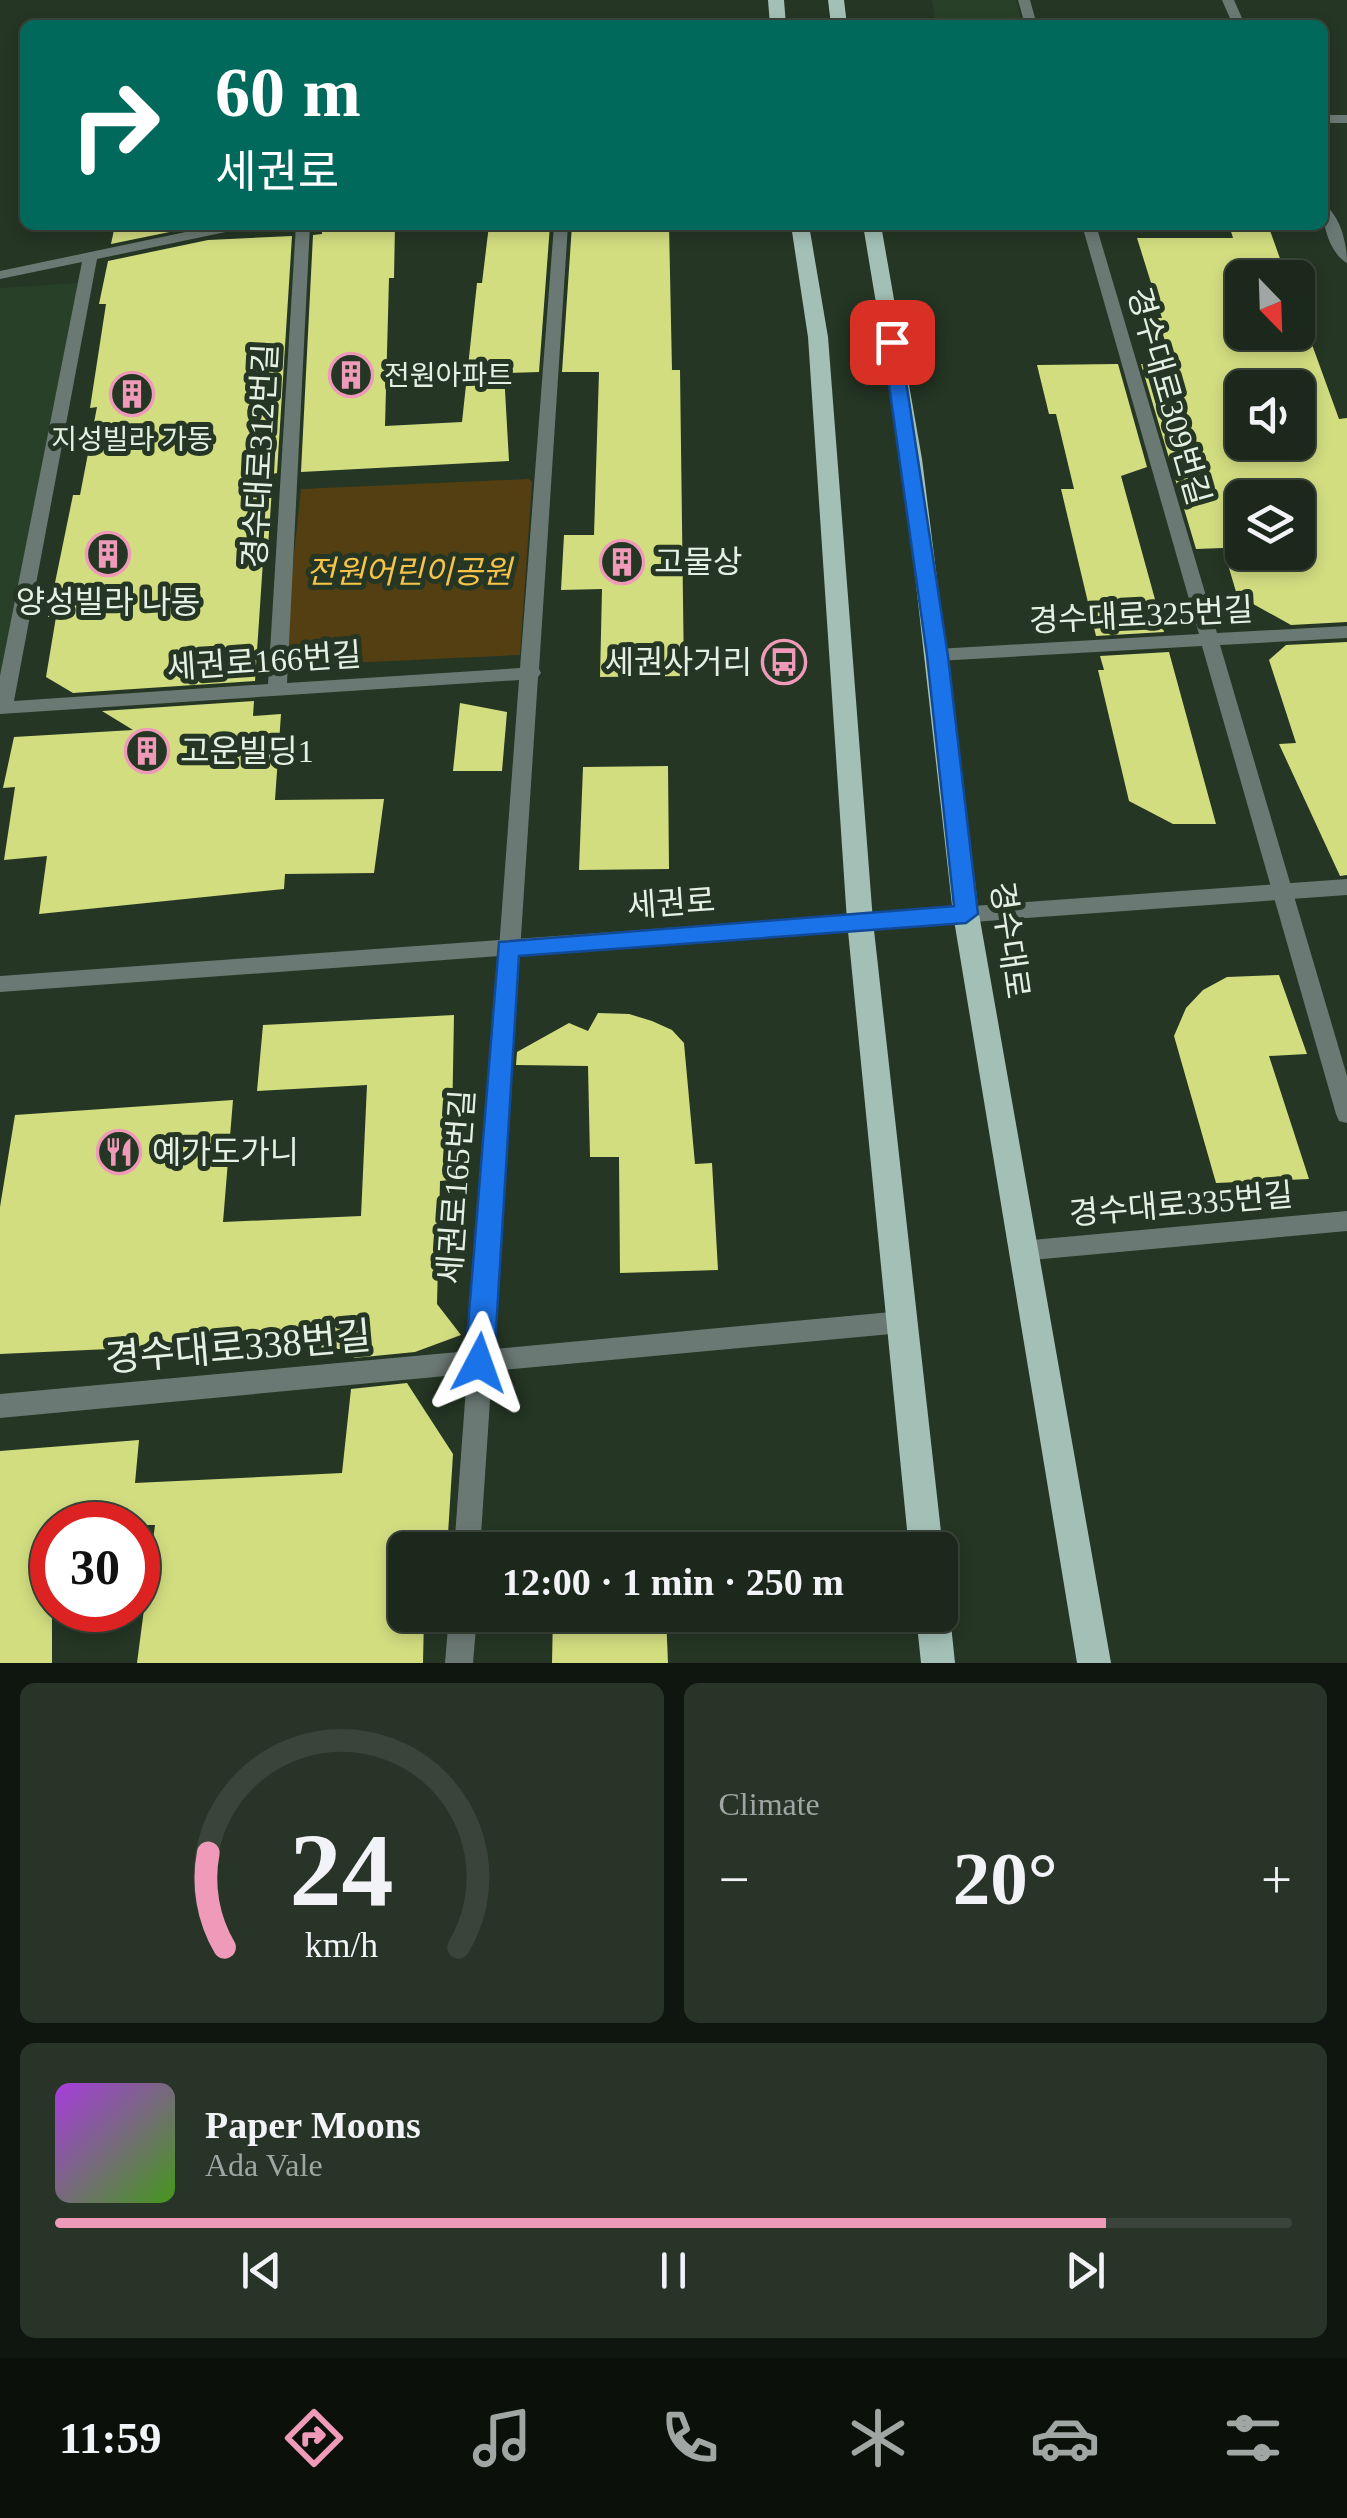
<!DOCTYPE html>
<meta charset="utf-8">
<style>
:root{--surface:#1c281b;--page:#293428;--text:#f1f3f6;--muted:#a0a6a3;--line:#3a443a;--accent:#ef9ab8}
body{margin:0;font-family:"Times New Roman","Noto Sans KR",serif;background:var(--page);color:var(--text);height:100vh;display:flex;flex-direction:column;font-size:38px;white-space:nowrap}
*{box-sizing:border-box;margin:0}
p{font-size:32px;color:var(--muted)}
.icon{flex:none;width:55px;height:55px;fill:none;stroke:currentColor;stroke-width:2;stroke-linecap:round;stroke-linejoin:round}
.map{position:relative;height:1663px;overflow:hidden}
.sheet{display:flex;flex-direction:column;gap:20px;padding:20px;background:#0f160f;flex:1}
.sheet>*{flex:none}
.top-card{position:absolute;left:20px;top:20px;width:1308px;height:210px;border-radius:15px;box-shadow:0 5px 15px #0003,0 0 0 2px var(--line);background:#00695c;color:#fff;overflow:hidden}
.needle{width:65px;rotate:157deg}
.fabs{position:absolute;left:1225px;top:260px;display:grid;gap:20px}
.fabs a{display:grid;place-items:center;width:90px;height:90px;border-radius:15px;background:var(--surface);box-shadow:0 5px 15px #0003,0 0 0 2px var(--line);font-size:50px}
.speed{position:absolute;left:30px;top:1502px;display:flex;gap:20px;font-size:50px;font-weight:700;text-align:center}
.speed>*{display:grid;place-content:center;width:130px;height:130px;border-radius:50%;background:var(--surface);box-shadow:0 5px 15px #0003,0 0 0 2px var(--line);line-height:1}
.speed .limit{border:15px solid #d22;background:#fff;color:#111}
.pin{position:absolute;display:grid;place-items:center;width:85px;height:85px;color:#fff;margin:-42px;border-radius:20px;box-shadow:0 5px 15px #0006}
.me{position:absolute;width:110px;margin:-55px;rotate:4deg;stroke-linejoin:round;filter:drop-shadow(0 0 8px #0008)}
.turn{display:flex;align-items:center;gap:35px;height:210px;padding:0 30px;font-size:45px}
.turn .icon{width:130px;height:130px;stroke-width:2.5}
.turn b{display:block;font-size:70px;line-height:85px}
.big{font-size:75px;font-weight:700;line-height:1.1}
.sheet .tile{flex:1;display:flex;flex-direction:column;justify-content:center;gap:15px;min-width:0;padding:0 35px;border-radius:15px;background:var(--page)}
.sheet .dial{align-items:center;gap:0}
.dial svg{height:260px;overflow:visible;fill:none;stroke:var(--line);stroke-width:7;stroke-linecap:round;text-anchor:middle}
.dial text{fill:var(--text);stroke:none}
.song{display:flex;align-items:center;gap:30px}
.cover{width:120px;height:120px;border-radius:15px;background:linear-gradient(135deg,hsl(280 70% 55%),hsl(100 70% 35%))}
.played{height:10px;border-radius:5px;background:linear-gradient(90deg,var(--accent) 85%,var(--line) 85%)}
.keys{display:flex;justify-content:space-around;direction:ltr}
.heat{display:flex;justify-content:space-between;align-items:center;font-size:55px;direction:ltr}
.sheet .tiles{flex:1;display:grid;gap:20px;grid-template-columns:1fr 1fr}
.tile:last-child{grid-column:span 2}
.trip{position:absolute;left:388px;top:1532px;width:570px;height:100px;border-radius:15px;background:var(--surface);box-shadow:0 5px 15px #0003,0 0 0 2px var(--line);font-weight:700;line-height:100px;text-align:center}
.dock{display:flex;height:160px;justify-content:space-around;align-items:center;background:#0b100b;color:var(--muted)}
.dock .icon{width:70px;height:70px}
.dock .selected{color:var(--accent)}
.dock b{font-size:45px;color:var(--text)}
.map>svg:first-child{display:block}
</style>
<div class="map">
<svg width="1347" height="1663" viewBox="0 0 1347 1663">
<rect width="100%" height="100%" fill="#253624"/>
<!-- built -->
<g fill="#294028">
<polygon points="932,0 1016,0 1022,25 936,25"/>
<polygon points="78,283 0,681 0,288"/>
</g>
<!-- green -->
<polygon fill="#533f11" points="529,479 532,482 520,655 282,666 301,489"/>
<!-- building -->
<g fill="#d2dd80" fill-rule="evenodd">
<polygon points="115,225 188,225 189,228 111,244"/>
<polygon points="322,225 395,225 394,278 389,278 385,426 462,422 477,283 482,283 489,225 550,225 539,372 504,373 509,461 301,472 313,235 322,234"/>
<polygon points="572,225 669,225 672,370 680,370 684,676 600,677 602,589 561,590 564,535 594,535 599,372 562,372"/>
<path d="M1229 225H1268L1287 278H1242V332H1298V306L1339 419 1347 418V622L1291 625 1237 595 1223 548 1196 549 1141 364H1172L1158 318H1162L1137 238H1233ZM1242 388H1298V442H1242ZM1242 498H1298V552H1242Z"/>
<polygon points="292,236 277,473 273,474 267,561 263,561 255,681 73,693 46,677 56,617 48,617 73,495 80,495 97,407 90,408 106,304 99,304 108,261 208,240"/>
<polygon points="1118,364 1147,467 1121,476 1164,632 1096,636 1061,489 1074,489 1056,414 1049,414 1037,365"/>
<polygon points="1347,642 1347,875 1340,876 1279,744 1296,743 1269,660 1286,645"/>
<polygon points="1169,652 1216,824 1173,824 1129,801 1098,670 1104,670 1100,656"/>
<polygon points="254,701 253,716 281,714 275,800 384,799 374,873 285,874 284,889 39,914 47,856 4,860 15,787 3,788 14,737 133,730 102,711"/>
<polygon points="460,703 507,712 502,771 453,771"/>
<polygon points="668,766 669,869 579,870 583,767"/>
<polygon points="1279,975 1307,1054 1269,1056 1309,1179 1216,1183 1174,1036 1186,1008 1203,990 1227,977"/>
<polygon points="598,1013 629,1014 652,1021 672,1030 684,1043 695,1164 712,1163 718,1270 620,1273 619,1157 590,1157 588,1066 516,1065 517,1052 569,1023 588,1031"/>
<polygon points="454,1015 451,1180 440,1181 437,1304 461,1335 415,1352 354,1358 355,1348 321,1350 323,1330 176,1337 175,1346 0,1354 0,1207 15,1115 233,1100 223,1222 361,1216 367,1085 257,1091 263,1025"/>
<polygon points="407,1383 453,1454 447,1550 405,1550 405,1615 424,1615 423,1663 137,1663 155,1525 52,1525 52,1663 0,1663 0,1451 139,1440 135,1483 342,1473 351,1389"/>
<polygon points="553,1615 666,1615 668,1663 552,1663"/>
</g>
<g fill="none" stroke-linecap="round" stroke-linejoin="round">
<!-- minor -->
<g fill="#6b7974" fill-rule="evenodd">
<polygon points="1018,0 1030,0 1037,25 1025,25"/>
<polygon points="1222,0 1234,0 1245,25 1233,25"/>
<rect x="1322" y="115" width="25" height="8"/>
<path d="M1322 203C1340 214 1347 243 1347 263 1329 253 1322 223 1322 203Z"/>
<polygon points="219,225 247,225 240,229 97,259 14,701 268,684 296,225 310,225 287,683 520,668 554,225 568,225 539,669 541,673 538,677 494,1349 902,1311 911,1314 914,1322 911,1330 902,1333 492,1371 480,1550 454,1550 467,1374 0,1418 0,1394 469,1351 519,680 0,714 0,676 82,262 0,279 0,271"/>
<polygon points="1082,225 1096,225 1217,633 1347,626 1347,638 1220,645 1347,1076 1347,1123 1339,1121 1336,1114 1202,646 937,661 928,655 937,649 1199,634"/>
<polygon points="1347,1211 1347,1231 1021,1261 1013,1258 1009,1251 1013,1244 1021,1241"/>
<polygon points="449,1615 477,1615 473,1663 445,1663"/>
</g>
<!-- tertiary -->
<polygon fill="#6b7974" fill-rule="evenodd" points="1347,879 1347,895 0,992 0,976"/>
<!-- primary -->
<g fill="#a3c0b6" fill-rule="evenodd">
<polygon points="768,0 784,0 786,25 770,25"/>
<polygon points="828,0 844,0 847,25 831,25"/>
<polygon points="791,225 809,225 828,337 873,921 943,1550 940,1556 940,1550 909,1550 847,921 808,337"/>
<polygon points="863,225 881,225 922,459 979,914 1111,1663 1077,1663 953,914 902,459"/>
<polygon points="940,1601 950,1615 955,1663 921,1663 916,1615 940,1615"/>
</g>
</g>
<!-- route -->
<polygon fill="#1a73e8" stroke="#114b97" stroke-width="2.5" points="892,337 900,342 948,656 978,914 966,923 519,956 494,1363 489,1372 479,1376 469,1372 465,1363 499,942 954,906 927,656 883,342"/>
<!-- icons -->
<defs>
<symbol id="building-ring" viewBox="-11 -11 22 22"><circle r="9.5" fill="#253624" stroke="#ef9ab8" stroke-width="1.5"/><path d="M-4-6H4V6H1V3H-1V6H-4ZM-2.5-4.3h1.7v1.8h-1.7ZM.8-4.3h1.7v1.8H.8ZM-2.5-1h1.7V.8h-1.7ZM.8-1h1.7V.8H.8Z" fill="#ef9ab8"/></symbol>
<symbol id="bus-ring" viewBox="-11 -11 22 22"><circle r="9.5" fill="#253624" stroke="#ef9ab8" stroke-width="1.5"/><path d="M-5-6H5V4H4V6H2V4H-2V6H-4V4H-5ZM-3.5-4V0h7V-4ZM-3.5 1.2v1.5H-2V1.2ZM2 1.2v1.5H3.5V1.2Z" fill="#ef9ab8"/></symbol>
<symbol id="restaurant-ring" viewBox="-11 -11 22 22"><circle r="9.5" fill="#253624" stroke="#ef9ab8" stroke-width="1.5"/><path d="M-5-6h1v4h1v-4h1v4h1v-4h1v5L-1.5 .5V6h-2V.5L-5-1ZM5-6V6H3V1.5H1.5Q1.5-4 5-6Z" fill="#ef9ab8"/></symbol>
</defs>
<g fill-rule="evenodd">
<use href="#building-ring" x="326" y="350" width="50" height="50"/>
<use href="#building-ring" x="107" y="369" width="50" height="50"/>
<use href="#building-ring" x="83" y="529" width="50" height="50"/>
<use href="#building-ring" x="597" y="537" width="50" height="50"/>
<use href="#bus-ring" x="759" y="637" width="50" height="50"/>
<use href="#building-ring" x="122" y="726" width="50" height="50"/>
<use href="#restaurant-ring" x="94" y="1127" width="50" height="50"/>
</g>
<g text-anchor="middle" stroke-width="10" stroke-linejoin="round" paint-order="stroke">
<!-- far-poi labels -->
<g font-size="28" fill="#e5f0e4" stroke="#253624" text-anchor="start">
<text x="384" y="385">전원아파트</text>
<text x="132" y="449" text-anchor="middle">지성빌라 가동</text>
</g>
<!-- street labels -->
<g font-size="32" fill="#e5f0e4" stroke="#253624">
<text transform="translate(1169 396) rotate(74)" y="11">경수대로309번길</text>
<text transform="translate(260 456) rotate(-87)" y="11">경수대로312번길</text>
<text transform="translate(1141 615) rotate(-3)" y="11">경수대로325번길</text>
<text transform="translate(264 661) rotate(-4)" y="11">세권로166번길</text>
<text transform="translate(671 903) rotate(-4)" y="11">세권로</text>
<text transform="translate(1010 940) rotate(82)" y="11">경수대로</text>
<text transform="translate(456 1187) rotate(-86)" y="11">세권로165번길</text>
<text transform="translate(1181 1204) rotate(-5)" y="11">경수대로335번길</text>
</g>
<!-- poi labels -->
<g font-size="32" fill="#e5f0e4" stroke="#253624" text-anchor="start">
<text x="654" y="573">고물상</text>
<text x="108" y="613" text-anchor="middle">양성빌라 나동</text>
<text x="752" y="673" text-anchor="end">세권사거리</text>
<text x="180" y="762">고운빌딩1</text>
<text x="152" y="1163">예가도가니</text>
</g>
<!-- park labels -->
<g font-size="32" font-style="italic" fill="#f7c349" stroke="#253624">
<text x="409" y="583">전원어린이공원</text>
</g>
<!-- near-street labels -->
<g font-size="38" fill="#e5f0e4" stroke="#253624">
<text transform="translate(238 1347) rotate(-5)" y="13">경수대로338번길</text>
</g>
</g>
</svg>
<div class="fabs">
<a><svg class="needle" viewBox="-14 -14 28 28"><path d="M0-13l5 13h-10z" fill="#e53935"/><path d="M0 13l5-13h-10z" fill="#a0a6a3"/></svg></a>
<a><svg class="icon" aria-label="sound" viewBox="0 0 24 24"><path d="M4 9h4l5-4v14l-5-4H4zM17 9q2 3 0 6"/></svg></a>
<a><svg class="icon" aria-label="layers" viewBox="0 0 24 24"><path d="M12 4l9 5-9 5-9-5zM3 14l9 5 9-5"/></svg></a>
</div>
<div class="speed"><div class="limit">30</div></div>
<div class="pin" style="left:892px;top:342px;background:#d93025"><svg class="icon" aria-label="arrive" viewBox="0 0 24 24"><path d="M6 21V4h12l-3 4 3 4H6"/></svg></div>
<svg class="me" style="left:479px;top:1363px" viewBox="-20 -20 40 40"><path d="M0-17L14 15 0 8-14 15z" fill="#1a73e8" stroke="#fff" stroke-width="4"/></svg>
<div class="trip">12:00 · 1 min · 250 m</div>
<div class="top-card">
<div class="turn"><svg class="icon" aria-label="right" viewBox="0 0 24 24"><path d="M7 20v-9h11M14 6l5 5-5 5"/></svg><div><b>60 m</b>세권로</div></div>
</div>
</div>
<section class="sheet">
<div class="tiles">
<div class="tile dial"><svg viewBox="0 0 100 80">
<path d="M14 69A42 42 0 1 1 86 69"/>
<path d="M14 69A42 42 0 0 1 9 40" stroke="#ef9ab8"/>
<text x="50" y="56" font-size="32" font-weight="700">24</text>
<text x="50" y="72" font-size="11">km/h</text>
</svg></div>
<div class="tile"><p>Climate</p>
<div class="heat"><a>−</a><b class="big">20°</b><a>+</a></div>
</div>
<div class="tile">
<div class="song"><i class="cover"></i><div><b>Paper Moons</b><p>Ada Vale</p></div></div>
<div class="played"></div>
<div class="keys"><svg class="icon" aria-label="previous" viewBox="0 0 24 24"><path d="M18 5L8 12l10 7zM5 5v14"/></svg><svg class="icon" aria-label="pause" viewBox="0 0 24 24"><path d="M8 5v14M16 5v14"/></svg><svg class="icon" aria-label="next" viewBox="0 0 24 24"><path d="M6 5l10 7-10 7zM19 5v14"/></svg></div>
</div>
</div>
</section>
<nav class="dock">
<b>11:59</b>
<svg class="icon selected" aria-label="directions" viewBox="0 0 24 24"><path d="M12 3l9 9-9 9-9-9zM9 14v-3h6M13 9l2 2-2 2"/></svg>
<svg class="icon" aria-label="music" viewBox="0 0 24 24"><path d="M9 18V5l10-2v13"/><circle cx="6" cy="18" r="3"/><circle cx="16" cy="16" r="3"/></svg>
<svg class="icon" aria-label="phone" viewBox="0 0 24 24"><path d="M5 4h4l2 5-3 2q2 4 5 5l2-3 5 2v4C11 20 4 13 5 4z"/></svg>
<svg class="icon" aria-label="climate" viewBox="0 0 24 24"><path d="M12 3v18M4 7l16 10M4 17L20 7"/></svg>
<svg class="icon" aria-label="car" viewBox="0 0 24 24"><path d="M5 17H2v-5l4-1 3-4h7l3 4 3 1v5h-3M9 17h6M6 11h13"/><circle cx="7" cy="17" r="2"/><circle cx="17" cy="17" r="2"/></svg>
<svg class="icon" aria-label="filters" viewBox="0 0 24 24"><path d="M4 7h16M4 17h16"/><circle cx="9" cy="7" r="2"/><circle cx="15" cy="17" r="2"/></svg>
</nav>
